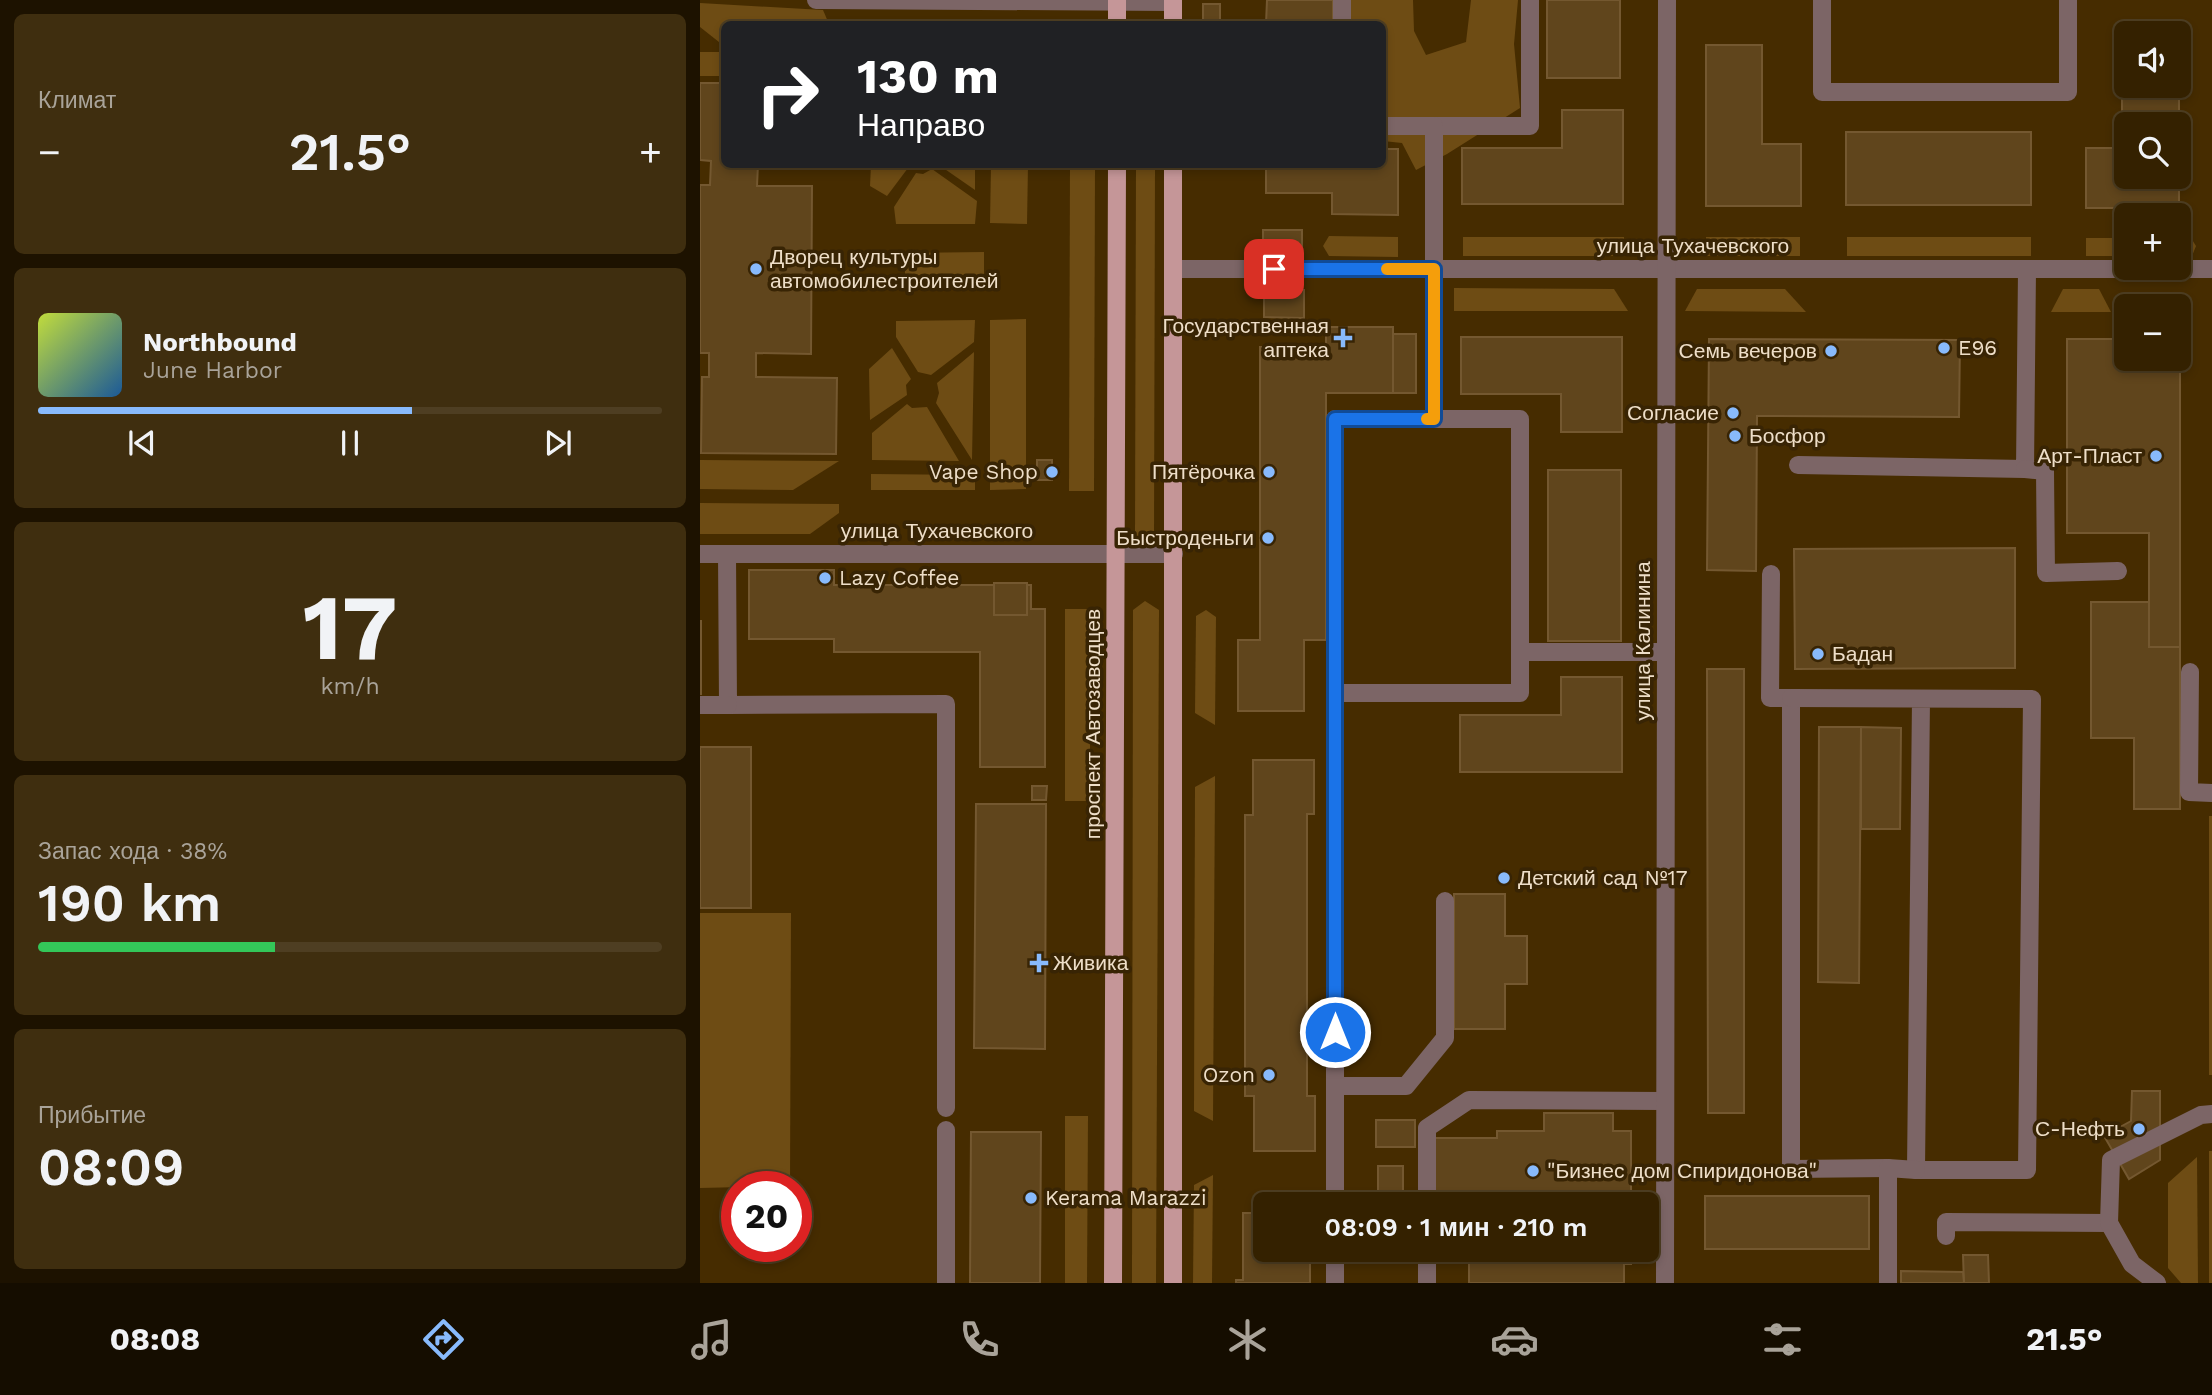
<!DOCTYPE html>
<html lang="ru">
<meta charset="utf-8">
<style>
:root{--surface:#342100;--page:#3f2e0f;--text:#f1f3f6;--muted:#a9a399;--line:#4e3e22;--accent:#88bafc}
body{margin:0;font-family:"Work Sans",sans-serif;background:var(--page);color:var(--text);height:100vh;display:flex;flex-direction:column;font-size:26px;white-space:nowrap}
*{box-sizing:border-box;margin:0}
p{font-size:23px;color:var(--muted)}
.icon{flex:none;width:38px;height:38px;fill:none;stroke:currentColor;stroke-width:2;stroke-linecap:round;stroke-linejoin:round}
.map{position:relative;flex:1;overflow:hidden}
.drawer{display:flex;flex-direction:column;gap:14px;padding:14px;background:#1d1200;width:700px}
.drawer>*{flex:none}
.guide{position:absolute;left:21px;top:21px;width:665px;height:147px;border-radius:10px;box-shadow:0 4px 10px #0003,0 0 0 2px var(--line);background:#202124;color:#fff;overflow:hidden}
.controls{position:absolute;left:1414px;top:21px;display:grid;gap:14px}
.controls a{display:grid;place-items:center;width:77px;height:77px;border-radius:10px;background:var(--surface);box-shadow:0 4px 10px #0003,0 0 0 2px var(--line);font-size:35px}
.speed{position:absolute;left:21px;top:1171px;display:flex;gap:14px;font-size:35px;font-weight:700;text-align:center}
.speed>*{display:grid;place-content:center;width:91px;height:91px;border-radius:50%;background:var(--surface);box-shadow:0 4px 10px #0003,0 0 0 2px var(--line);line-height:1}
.speed .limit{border:10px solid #d22;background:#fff;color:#111}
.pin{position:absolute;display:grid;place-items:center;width:60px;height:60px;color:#fff;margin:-30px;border-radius:14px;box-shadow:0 4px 10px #0006}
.me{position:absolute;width:77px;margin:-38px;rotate:0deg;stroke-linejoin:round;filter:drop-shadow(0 0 5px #0008)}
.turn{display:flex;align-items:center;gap:24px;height:147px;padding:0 21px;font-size:32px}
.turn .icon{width:91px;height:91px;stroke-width:2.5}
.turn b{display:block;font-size:49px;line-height:60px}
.big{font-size:52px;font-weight:600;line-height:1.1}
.drawer .tile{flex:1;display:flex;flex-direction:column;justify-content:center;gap:10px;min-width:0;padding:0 24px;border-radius:10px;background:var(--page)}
.drawer .dial{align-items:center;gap:0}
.dial b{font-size:91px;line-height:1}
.song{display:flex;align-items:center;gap:21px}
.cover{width:84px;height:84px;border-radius:10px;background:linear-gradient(135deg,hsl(70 70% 55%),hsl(210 70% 35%))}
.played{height:7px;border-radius:4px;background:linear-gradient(90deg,var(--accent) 60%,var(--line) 60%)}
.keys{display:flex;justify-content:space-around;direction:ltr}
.heat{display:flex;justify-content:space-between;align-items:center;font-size:38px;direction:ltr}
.charge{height:10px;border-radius:5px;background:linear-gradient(90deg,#34c759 38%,var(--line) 0)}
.trip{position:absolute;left:553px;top:1192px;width:406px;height:70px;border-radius:10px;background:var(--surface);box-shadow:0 4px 10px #0003,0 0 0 2px var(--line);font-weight:600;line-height:70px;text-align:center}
.tabs{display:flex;height:112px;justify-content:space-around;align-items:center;background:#150d00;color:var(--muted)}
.tabs .icon{width:49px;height:49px}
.tabs .selected{color:var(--accent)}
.tabs b{font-size:32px;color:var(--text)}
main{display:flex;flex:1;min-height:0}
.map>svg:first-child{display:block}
</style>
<main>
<section class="drawer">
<div class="tile"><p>Климат</p>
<div class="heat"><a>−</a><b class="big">21.5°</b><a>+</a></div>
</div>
<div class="tile">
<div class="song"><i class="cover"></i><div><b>Northbound</b><p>June Harbor</p></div></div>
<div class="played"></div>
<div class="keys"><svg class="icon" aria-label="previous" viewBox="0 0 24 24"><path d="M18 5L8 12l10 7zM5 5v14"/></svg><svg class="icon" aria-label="pause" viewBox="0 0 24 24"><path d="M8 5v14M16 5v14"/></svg><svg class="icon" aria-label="next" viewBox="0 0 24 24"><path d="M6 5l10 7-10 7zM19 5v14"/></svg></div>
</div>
<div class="tile dial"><b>17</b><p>km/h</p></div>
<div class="tile"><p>Запас хода · 38%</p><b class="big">190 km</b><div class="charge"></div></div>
<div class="tile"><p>Прибытие</p><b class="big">08:09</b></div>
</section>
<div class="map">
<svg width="1512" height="1283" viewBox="0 0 1512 1283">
<rect width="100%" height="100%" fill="#462c00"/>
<!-- green -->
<g fill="#6e4c14">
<polygon points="642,0 713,0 714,31 726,55 766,42 771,0 818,0 814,44 820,108 747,154 716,170 702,143 683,141 682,24 638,24"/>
<polygon points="0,3 123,10 129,24 24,24 24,46 0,27"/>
<rect x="0" y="52" width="24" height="24"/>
<polygon points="171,165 205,165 208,168 187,196 170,186"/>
<polygon points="239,165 275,165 275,190"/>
<polygon points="291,165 328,165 327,224 290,223"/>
<polygon points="370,165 395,165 394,491 369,491"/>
<polygon points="436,165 455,165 454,537 444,543 435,537"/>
<polygon points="232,169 277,201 275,224 196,224 194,207 216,173 223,174"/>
<polygon points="629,236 698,237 698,257 629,256 623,246"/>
<rect x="763" y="237" width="161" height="19"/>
<rect x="1006" y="237" width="94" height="19"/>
<rect x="1147" y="237" width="184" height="19"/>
<rect x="1386" y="238" width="40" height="18"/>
<polygon points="1479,238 1491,238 1496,246 1492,256 1479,256"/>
<polygon points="284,252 284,288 205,289 205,253"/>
<polygon points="754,288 914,289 928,311 754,311"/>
<polygon points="997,289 1085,289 1106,312 985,311"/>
<polygon points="1363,289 1399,289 1411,312 1351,312"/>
<polygon points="326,319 326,489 290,490 290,320"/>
<polygon points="275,320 274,342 231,375 218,372 196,337 196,321"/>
<polygon points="192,348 211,379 206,385 207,395 170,420 169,369"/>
<polygon points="274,352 272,460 236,403 239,393 237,383"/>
<polygon points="207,404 212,408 227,407 259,461 172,460 172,433"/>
<polygon points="0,460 139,461 93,490 0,489"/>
<polygon points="171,474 275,475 275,490 171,490"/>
<polygon points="0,503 139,504 139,513 110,534 0,534"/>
<polygon points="445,601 459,610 456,1283 432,1283 433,610"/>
<rect x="365" y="609" width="25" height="192"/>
<polygon points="506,610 516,617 515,725 495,713 496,616"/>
<polygon points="515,776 513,1121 494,1111 495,787"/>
<rect x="1509" y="816" width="3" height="259"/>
<polygon points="0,913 91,913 90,1186 0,1188"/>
<polygon points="365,1116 388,1116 387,1283 365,1283"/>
<rect x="1509" y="1151" width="3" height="132"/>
<polygon points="1497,1157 1498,1283 1481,1283 1468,1268 1468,1183"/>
<polygon points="513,1175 512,1283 493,1283 494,1185"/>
</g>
<!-- building -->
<g fill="#60451c" stroke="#745830" stroke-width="2" fill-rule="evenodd">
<polygon points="567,0 633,0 633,24 566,24"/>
<rect x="847" y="0" width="73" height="78"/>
<rect x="503" y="4" width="17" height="20"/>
<polygon points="1006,45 1062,45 1062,144 1101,144 1101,206 1006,206"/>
<path d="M1422 47H1426V86H1479V47V208H1386V148H1422ZM1426 124H1479V177H1426Z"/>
<polygon points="0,83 24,83 24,164 58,164 57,186 112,186 111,354 56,353 56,377 137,378 136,454 1,453 2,377 9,377 9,353 0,353 0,185 10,185 11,161 0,160"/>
<polygon points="862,110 923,110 923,204 762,204 762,148 862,148"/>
<rect x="1146" y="132" width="185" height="73"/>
<polygon points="682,149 698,149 698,215 632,214 632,193 566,193 566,164 682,164"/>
<rect x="563" y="230" width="39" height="18"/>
<polygon points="564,290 604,290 604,318 564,317"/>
<polygon points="626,327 693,327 693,393 626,393 626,640 604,640 604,711 538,711 538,640 560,640 560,347 626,347"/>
<rect x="693" y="334" width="23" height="59"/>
<polygon points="761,337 922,337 922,432 861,432 861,394 761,394"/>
<polygon points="1009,339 1260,340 1259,417 1057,416 1056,571 1007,570"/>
<polygon points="1367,339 1426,339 1426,359 1479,359 1480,339 1480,647 1449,647 1449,533 1367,533"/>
<rect x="337" y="460" width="15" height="20"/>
<rect x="848" y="470" width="73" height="171"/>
<polygon points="1315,548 1315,668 1095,669 1094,549"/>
<polygon points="49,570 134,570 134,585 331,585 331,609 345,609 345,767 280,767 280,652 134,652 134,639 49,639"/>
<rect x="294" y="583" width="33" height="32"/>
<polygon points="1391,602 1449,602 1449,647 1480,647 1480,809 1434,809 1434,738 1391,738"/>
<rect x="0" y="621" width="1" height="73"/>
<polygon points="1007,669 1044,669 1044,1113 1008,1113"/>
<polygon points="861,677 922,677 922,772 760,772 760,715 861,715"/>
<polygon points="1119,727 1161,727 1159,983 1118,982"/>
<polygon points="1161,727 1201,728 1200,829 1161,829"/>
<rect x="0" y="747" width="51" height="161"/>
<polygon points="553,760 614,760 614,814 607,814 607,1096 615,1096 615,1151 554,1151 554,1096 545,1096 545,815 553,815"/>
<polygon points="332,786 347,786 346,800 332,800"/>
<polygon points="276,804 346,804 345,1049 274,1048"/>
<polygon points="754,894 805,894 805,936 827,936 827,984 805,984 805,1029 754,1029"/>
<polygon points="1432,1091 1460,1091 1460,1160 1429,1179 1404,1136 1431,1121"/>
<polygon points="844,1113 913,1113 913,1131 931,1131 931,1204 769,1204 769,1193 735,1193 735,1138 797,1138 797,1131 844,1131"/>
<rect x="676" y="1120" width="39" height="27"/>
<polygon points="271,1132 341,1132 340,1283 270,1283"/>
<rect x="678" y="1166" width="25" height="34"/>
<rect x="1005" y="1196" width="164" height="53"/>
<polygon points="543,1213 565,1213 565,1250 610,1250 610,1283 536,1283 536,1280 543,1280"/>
<polygon points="769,1250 931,1250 931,1264 924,1264 924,1283 769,1283"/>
<polygon points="1263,1255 1288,1255 1289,1283 1264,1283"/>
<polygon points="1201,1271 1263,1272 1264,1283 1201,1283"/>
</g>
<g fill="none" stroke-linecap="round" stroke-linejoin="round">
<!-- service -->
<g stroke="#7c6566" stroke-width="18">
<polyline points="642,0 642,24"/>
<polyline points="1122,0 1122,92 1368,92 1368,0"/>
<polyline points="734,126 830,126 830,0"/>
<polyline points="1098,465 1325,469 1327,269"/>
<polyline points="1325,469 1345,471 1346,573 1418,571"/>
<polyline points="27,554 28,705 246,704 246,1108"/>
<polyline points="1071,574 1070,698 1091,698 1091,1169 1188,1168"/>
<polyline points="820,652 966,652"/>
<polyline points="1490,672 1489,792 1512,793"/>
<polyline points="635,693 820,693 820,419 734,419 734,126 682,126"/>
<polyline points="1091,698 1332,699 1327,1170 1216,1170 1221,699"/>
<polyline points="0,705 28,705"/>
<polyline points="635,1086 706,1086 745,1038 745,901"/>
<polyline points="246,1130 246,1283"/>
<polyline points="635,1204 635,419 734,419"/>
<polyline points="727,1204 727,1128 769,1100 964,1101"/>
<polyline points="1246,1236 1246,1222 1409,1223"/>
<polyline points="635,1250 635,1283"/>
<polyline points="727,1250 727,1283"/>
<polyline points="1188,1283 1188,1168 1216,1170"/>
<polyline points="1457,1283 1432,1264 1409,1223 1411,1160 1501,1115 1512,1114"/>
</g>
<!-- minor -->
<g stroke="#7c6566" stroke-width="18">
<polyline points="116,0 473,2"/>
<polyline points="473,269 1512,269"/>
<polyline points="0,554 474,554"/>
<polyline points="965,1283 967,0"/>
</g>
<!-- primary -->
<g stroke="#c59698" stroke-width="18">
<polyline points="473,0 473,24"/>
<polyline points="417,24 417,0"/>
<polyline points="413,1283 417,164"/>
<polyline points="473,1283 473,164"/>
</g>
</g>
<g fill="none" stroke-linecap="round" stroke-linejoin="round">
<defs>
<polyline id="route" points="574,269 734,269 734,419 635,419 635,1032"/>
</defs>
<!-- route casing -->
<use href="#route" stroke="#114b97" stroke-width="18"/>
<!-- route -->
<use href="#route" stroke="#1a73e8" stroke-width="12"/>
<!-- slow -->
<polyline stroke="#f59e0b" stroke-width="12" points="687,269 734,269 734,419 727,419"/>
</g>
<!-- markers -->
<g fill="#88bafc" stroke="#382404" stroke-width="2.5">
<circle cx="56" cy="269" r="7"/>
<path d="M639.5 327.5h7v7h7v7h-7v7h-7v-7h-7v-7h7z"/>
<circle cx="1244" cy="348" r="7"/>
<circle cx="1131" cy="351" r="7"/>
<circle cx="1033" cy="413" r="7"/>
<circle cx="1035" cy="436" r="7"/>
<circle cx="1456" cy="456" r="7"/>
<circle cx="352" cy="472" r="7"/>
<circle cx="569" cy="472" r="7"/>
<circle cx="568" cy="538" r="7"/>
<circle cx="125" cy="578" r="7"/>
<circle cx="1118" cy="654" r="7"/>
<circle cx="804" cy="878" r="7"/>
<path d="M335.5 952.5h7v7h7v7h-7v7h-7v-7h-7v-7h7z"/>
<circle cx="569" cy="1075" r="7"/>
<circle cx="1439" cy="1129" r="7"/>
<circle cx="833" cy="1171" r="7"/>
<circle cx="331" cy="1198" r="7"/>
</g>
<g text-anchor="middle" stroke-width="7" stroke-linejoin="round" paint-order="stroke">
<!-- street labels -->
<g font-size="21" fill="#eedec8" stroke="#382404">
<text x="993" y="253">улица Тухачевского</text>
<text x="237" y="538">улица Тухачевского</text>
<text transform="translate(943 641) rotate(-90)" y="7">улица Калинина</text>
<text transform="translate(393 724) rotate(-90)" y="7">проспект Автозаводцев</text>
</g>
<!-- poi labels -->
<g font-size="21" fill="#eedec8" stroke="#382404" text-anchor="start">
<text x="70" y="264">Дворец культуры<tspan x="70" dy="24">автомобилестроителей</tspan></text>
<text x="629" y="333" text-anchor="end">Государственная<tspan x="629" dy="24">аптека</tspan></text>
<text x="1258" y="355">E96</text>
<text x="1117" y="358" text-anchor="end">Семь вечеров</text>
<text x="1019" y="420" text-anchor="end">Согласие</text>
<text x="1049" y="443">Босфор</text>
<text x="1442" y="463" text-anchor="end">Арт-Пласт</text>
<text x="338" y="479" text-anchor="end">Vape Shop</text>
<text x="555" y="479" text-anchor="end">Пятёрочка</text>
<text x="554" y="545" text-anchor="end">Быстроденьги</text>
<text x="139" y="585">Lazy Coffee</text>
<text x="1132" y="661">Бадан</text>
<text x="818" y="885">Детский сад №17</text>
<text x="353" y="970">Живика</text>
<text x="555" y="1082" text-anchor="end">Ozon</text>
<text x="1425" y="1136" text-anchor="end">С-Нефть</text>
<text x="847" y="1178">"Бизнес дом Спиридонова"</text>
<text x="345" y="1205">Kerama Marazzi</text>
</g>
</g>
</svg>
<div class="controls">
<a><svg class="icon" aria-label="sound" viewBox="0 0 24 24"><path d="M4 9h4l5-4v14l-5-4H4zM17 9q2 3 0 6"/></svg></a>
<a><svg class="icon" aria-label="search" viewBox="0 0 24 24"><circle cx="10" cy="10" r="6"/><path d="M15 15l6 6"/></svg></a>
<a>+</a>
<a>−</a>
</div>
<div class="speed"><div class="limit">20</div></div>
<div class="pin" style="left:574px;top:269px;background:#d93025"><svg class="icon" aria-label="arrive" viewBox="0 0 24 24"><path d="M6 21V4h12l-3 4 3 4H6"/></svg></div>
<svg class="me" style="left:635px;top:1032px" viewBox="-20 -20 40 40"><circle r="17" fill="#1a73e8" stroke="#fff" stroke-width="3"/><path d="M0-11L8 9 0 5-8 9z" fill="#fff"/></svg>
<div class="trip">08:09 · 1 мин · 210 m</div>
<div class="guide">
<div class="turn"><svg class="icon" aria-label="right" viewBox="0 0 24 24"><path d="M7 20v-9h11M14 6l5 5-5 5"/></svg><div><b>130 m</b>Направо</div></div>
</div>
</div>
</main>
<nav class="tabs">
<b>08:08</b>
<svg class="icon selected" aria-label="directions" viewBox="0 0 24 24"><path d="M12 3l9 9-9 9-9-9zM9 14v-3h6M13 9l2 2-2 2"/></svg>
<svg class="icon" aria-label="music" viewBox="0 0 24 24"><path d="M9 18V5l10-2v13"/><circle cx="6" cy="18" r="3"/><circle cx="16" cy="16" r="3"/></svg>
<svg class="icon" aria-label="phone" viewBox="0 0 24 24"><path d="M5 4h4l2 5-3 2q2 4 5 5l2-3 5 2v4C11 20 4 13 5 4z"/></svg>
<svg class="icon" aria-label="climate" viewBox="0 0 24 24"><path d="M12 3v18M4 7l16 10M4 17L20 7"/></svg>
<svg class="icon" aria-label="car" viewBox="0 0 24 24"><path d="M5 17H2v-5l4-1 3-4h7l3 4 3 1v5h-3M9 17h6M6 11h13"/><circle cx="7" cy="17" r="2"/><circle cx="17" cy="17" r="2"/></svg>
<svg class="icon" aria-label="filters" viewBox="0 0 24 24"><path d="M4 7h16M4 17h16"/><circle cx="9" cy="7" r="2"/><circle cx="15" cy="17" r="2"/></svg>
<b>21.5°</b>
</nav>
